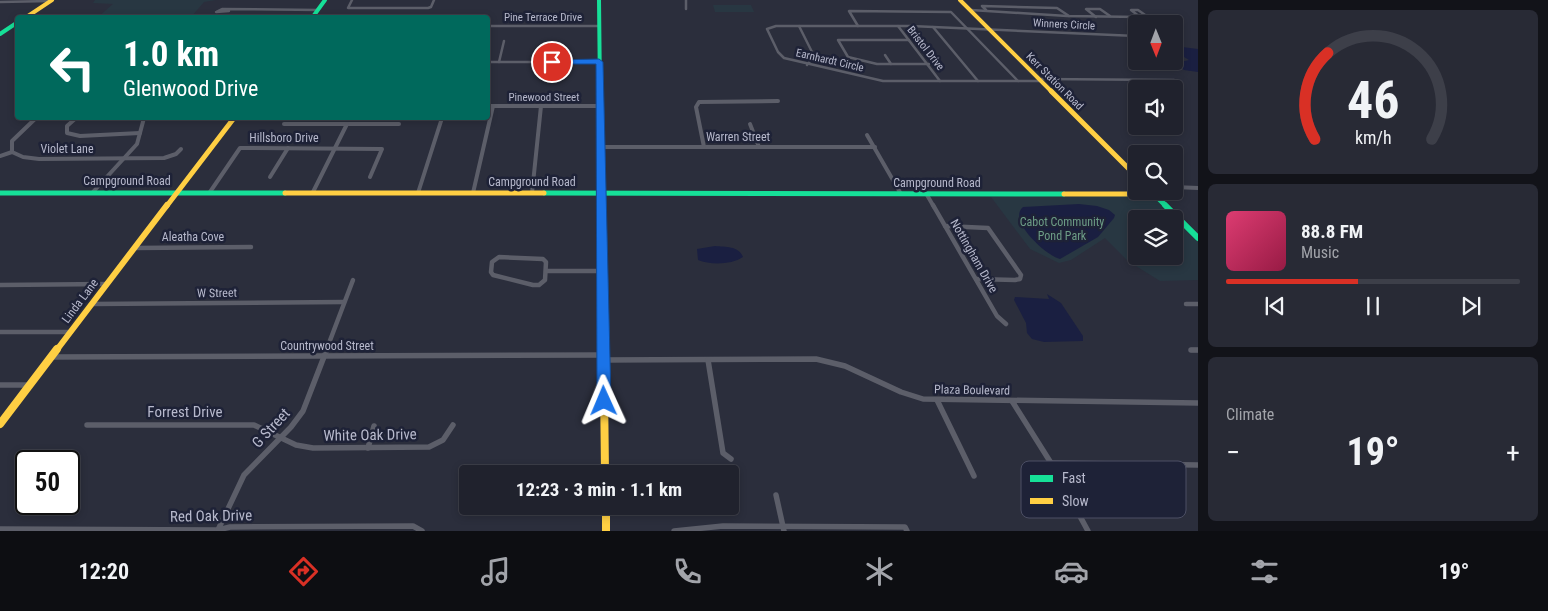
<!DOCTYPE html>
<meta charset="utf-8">
<style>
:root{--surface:#20222d;--page:#282a35;--text:#f1f3f6;--muted:#a2a4aa;--line:#3d3f49;--accent:#d93025}
body{margin:0;font-family:"Roboto Condensed",sans-serif;background:var(--page);color:var(--text);height:100vh;display:flex;flex-direction:column;font-size:19px;white-space:nowrap}
*{box-sizing:border-box;margin:0}
p{font-size:16px;color:var(--muted)}
.icon{flex:none;width:28px;height:28px;fill:none;stroke:currentColor;stroke-width:2;stroke-linecap:round;stroke-linejoin:round}
.map{position:relative;flex:1;overflow:hidden}
.details{display:flex;flex-direction:column;gap:10px;padding:10px;background:#121319;width:350px}
.details>*{flex:none}
.hud{position:absolute;left:15px;top:15px;width:475px;height:105px;border-radius:5px;box-shadow:0 2px 8px #0003,0 0 0 1px var(--line);background:#00695c;color:#fff;overflow:hidden}
.needle{width:32px;rotate:179deg}
.fabs{position:absolute;left:1128px;top:15px;display:grid;gap:10px}
.fabs a{display:grid;place-items:center;width:55px;height:55px;border-radius:5px;background:var(--surface);box-shadow:0 2px 8px #0003,0 0 0 1px var(--line);font-size:25px}
.speed{position:absolute;left:15px;top:450px;display:flex;gap:10px;font-size:25px;font-weight:700;text-align:center}
.speed>*{display:grid;place-content:center;width:65px;height:65px;border-radius:50%;background:var(--surface);box-shadow:0 2px 8px #0003,0 0 0 1px var(--line);line-height:1}
.speed .limit{border:2px solid #111;border-radius:8px;background:#fff;color:#111}
.pin{position:absolute;display:grid;place-items:center;width:42px;height:42px;color:#fff;margin:-21px;border:2px solid #fff;border-radius:50%;box-shadow:0 1px 5px #0007}
.me{position:absolute;width:55px;margin:-28px;rotate:359deg;stroke-linejoin:round;filter:drop-shadow(0 0 4px #0008)}
.turn{display:flex;align-items:center;gap:18px;height:105px;padding:0 25px;font-size:22px}
.turn .icon{width:65px;height:65px;stroke-width:2.5}
.turn b{display:block;font-size:35px;line-height:42px}
.big{font-size:38px;font-weight:700;line-height:1.1}
.details .tile{flex:1;display:flex;flex-direction:column;justify-content:center;gap:8px;min-width:0;padding:0 18px;border-radius:8px;background:var(--page)}
.details .dial{align-items:center;gap:0}
.dial svg{height:130px;overflow:visible;fill:none;stroke:var(--line);stroke-width:7;stroke-linecap:round;text-anchor:middle}
.dial text{fill:var(--text);stroke:none}
.song{display:flex;align-items:center;gap:15px}
.cover{width:60px;height:60px;border-radius:8px;background:linear-gradient(135deg,hsl(340 70% 55%),hsl(340 70% 35%))}
.played{height:5px;border-radius:2px;background:linear-gradient(90deg,var(--accent) 45%,var(--line) 45%)}
.keys{display:flex;justify-content:space-around;direction:ltr}
.heat{display:flex;justify-content:space-between;align-items:center;font-size:28px;direction:ltr}
.trip{position:absolute;left:459px;top:465px;width:280px;height:50px;border-radius:5px;background:var(--surface);box-shadow:0 2px 8px #0003,0 0 0 1px var(--line);font-weight:700;line-height:50px;text-align:center}
.menu{display:flex;height:80px;justify-content:space-around;align-items:center;background:#0d0e12;color:var(--muted)}
.menu .icon{width:35px;height:35px}
.menu .on{color:var(--accent)}
.menu b{font-size:22px;color:var(--text)}
main{display:flex;flex:1;min-height:0}
.map>svg:first-child{display:block}
</style>
<main>
<div class="map">
<svg width="1198" height="531" viewBox="0 0 1198 531">
<rect width="100%" height="100%" fill="#2b2e3c"/>
<!-- green -->
<g fill="#283742" fill-rule="evenodd">
<polygon points="95,0 216,0 204,2 191,17 97,18 113,4 93,3"/>
<polygon points="713,5 751,5 754,12 715,12"/>
<path d="M1118 194H1155L1198 240V280L1160 281 1128 261 1105 238 1071 260 1059 263 1030 249 991 197H1072ZM1136 219H1174V256H1136Z"/>
</g>
<!-- water -->
<g fill="#1a1f41">
<polygon points="1174,46 1198,49 1198,72 1184,70 1176,63 1189,60 1184,57 1174,56"/>
<path d="M1079 204 1097 206 1109 210 1115 215 1114 218 1098 237 1060 259C1046 256 1007 220 1023 207Z"/>
<path d="M715 246C726 247 739 246 743 257 731 265 710 265 698 260L697 249Z"/>
<polygon points="1047,294 1061,303 1083,336 1083,341 1044,342 1032,339 1027,333 1026,323 1014,300 1015,297 1049,299"/>
</g>
<g fill="none" stroke-linecap="round" stroke-linejoin="round">
<!-- street-far3 -->
<g stroke="#5c5e69" stroke-width="2.5">
<polyline points="352,0 348,8 428,8 431,7 434,0"/>
<polyline points="686,0 686,9"/>
<polyline points="0,2 50,1"/>
<polyline points="971,10 1067,16 1140,17"/>
<polyline points="986,10 982,6 1057,8 1069,16"/>
<polygon points="1131,10 1138,10 1148,17 1140,17"/>
<polyline points="229,11 216,12 222,9 318,10"/>
<polyline points="1096,17 1086,9 1100,9 1110,16"/>
<polyline points="488,26 599,26"/>
<polyline points="799,26 814,56 807,65"/>
<polyline points="858,26 849,11 951,12 1018,81"/>
<polyline points="898,26 940,81"/>
<polyline points="933,27 978,81"/>
<polyline points="1174,36 1176,36"/>
<polyline points="909,40 838,40 848,57 877,64 929,64"/>
<polyline points="885,55 891,64"/>
<polyline points="488,62 599,62"/>
<polyline points="499,62 504,41"/>
<polyline points="1040,79 1174,80"/>
<polyline points="1042,81 883,81 784,58 778,52 767,29 776,26 911,26 1136,36"/>
</g>
<!-- street-far2 -->
<g stroke="#5c5e69" stroke-width="4">
<polyline points="488,106 600,106"/>
<polyline points="76,118 67,126 67,133 80,136 140,133"/>
<polyline points="284,124 399,124"/>
<polyline points="750,124 759,147"/>
<polyline points="867,135 901,194"/>
<polyline points="601,147 875,147"/>
<polyline points="704,147 696,107 699,102 778,101"/>
<polyline points="12,152 23,157 39,159 164,158 176,154 181,149"/>
<polyline points="12,152 12,141 36,118"/>
<polyline points="0,156 12,152"/>
<polyline points="270,177 288,148"/>
<polyline points="1174,187 1198,188"/>
<polyline points="93,192 137,144 144,118"/>
<polyline points="210,192 240,148 382,149 370,177"/>
<polyline points="313,192 347,124"/>
<polyline points="418,193 442,118"/>
<polyline points="473,193 493,106"/>
<polyline points="532,193 541,106"/>
<polyline points="927,195 934,207"/>
</g>
<!-- street-far1 -->
<g stroke="#5c5e69" stroke-width="4.5">
<polyline points="933,205 997,316 1006,324"/>
<polyline points="945,226 988,228 1021,275 1020,279 1015,280 976,279"/>
<polyline points="135,248 251,247"/>
<polygon points="499,257 543,259 546,262 545,280 539,285 533,285 493,275 491,272 492,262"/>
<polyline points="546,271 602,271"/>
<polyline points="0,285 107,284"/>
<polyline points="92,304 343,302"/>
<polyline points="1186,304 1198,304"/>
<polyline points="0,332 71,332"/>
<polyline points="1191,350 1198,350"/>
<polyline points="326,351 353,280"/>
</g>
<!-- street -->
<g stroke="#5c5e69" stroke-width="5.5">
<polyline points="1191,350 1198,350"/>
<polyline points="52,357 603,355"/>
<polyline points="603,360 816,359 845,366 901,392 923,399 1198,403"/>
<polyline points="708,360 723,453 731,459"/>
<polyline points="0,385 29,385"/>
<polyline points="937,400 974,476"/>
<polyline points="1012,401 1051,463 1088,531"/>
<polyline points="87,425 254,425 296,445 313,448 429,447 443,440 453,425"/>
<polyline points="368,448 374,426"/>
<polyline points="1051,463 1198,465"/>
<polyline points="776,495 784,531"/>
<polyline points="0,529 218,530 230,527 413,526 422,531"/>
<polyline points="218,530 244,475 291,427 303,411 327,349"/>
<polyline points="674,531 723,526 905,527 907,531"/>
</g>
<!-- fast-far3 -->
<g stroke="#16e098" stroke-width="4">
<polyline points="599,0 600,92"/>
<polyline points="312,18 325,0"/>
<polyline points="0,34 18,22"/>
</g>
<!-- fast-far2 -->
<g stroke="#16e098" stroke-width="5">
<polyline points="600,91 602,207"/>
<polyline points="0,193 285,193"/>
<polyline points="544,193 1064,194"/>
<polyline points="1153,193 1167,207"/>
</g>
<!-- fast-far1 -->
<g stroke="#16e098" stroke-width="6">
<polyline points="602,205 604,351"/>
<polyline points="1165,205 1198,238"/>
</g>
<!-- fast -->
<polyline stroke="#16e098" stroke-width="8" points="604,349 604,385"/>
<!-- slow-far3 -->
<g stroke="#ffcf43" stroke-width="4">
<polyline points="960,0 1052,92"/>
<polyline points="25,18 52,0"/>
</g>
<!-- slow-far2 -->
<g stroke="#ffcf43" stroke-width="5">
<polyline points="1051,91 1136,176"/>
<polyline points="285,193 544,193"/>
<polyline points="1064,194 1155,194"/>
<polyline points="166,207 234,118"/>
</g>
<!-- slow-far1 -->
<polyline stroke="#ffcf43" stroke-width="6" points="56,351 167,205"/>
<!-- slow -->
<g stroke="#ffcf43" stroke-width="8">
<polyline points="604,385 605,474"/>
<polyline points="0,424 57,349"/>
<polyline points="606,506 606,531"/>
</g>
</g>
<!-- route -->
<polygon fill="#1a73e8" stroke="#114b97" points="599,59 603,62 611,401 609,405 599,405 597,401 596,64 552,64 548,62 552,60"/>
<g text-anchor="middle" stroke-width="5" stroke-linejoin="round" paint-order="stroke">
<!-- far-street labels -->
<g font-size="11" fill="#b7b9cc" stroke="#1e2237">
<text x="543" y="21">Pine Terrace Drive</text>
<text transform="translate(1064 24) rotate(3)" y="4">Winners Circle</text>
<text transform="translate(926 48) rotate(52)" y="4">Bristol Drive</text>
<text transform="translate(830 60) rotate(13)" y="4">Earnhardt Circle</text>
<text transform="translate(1055 81) rotate(45)" y="4">Kerr Station Road</text>
<text x="544" y="101">Pinewood Street</text>
</g>
<!-- street labels -->
<g font-size="12" fill="#b7b9cc" stroke="#1e2237">
<text x="738" y="141">Warren Street</text>
<text x="284" y="142">Hillsboro Drive</text>
<text x="67" y="153">Violet Lane</text>
<text x="127" y="185">Campground Road</text>
<text x="532" y="186">Campground Road</text>
<text x="937" y="187">Campground Road</text>
<text x="193" y="241">Aleatha Cove</text>
<text transform="translate(974 256) rotate(60)" y="4">Nottingham Drive</text>
<text transform="translate(217 293) rotate(-1)" y="4">W Street</text>
<text transform="translate(80 301) rotate(-53)" y="4">Linda Lane</text>
<text x="327" y="350">Countrywood Street</text>
<text transform="translate(972 390) rotate(1)" y="4">Plaza Boulevard</text>
</g>
<!-- park labels -->
<g font-size="12" fill="#6d9d86" stroke="#1e2237">
<text x="1062" y="226">Cabot Community<tspan x="1062" dy="14">Pond Park</tspan></text>
</g>
<!-- near-street labels -->
<g font-size="15" fill="#b7b9cc" stroke="#1e2237">
<text x="185" y="417">Forrest Drive</text>
<text transform="translate(271 428) rotate(-47)" y="5">G Street</text>
<text transform="translate(370 435) rotate(-1)" y="5">White Oak Drive</text>
<text transform="translate(211 516) rotate(-1)" y="5">Red Oak Drive</text>
</g>
</g>
<!-- legend -->
<rect x="1021" y="461" width="165" height="57" rx="8" fill="#1e2237" stroke="#4c4f64" stroke-width="1"/>
<rect x="1030" y="475" width="23" height="7" fill="#16e098"/>
<rect x="1030" y="498" width="23" height="6" fill="#ffcf43"/>
<g font-size="14" fill="#b7b9cc">
<text x="1062" y="483">Fast</text>
<text x="1062" y="506">Slow</text>
</g>
</svg>
<div class="fabs">
<a><svg class="needle" viewBox="-14 -14 28 28"><path d="M0-13l5 13h-10z" fill="#e53935"/><path d="M0 13l5-13h-10z" fill="#a2a4aa"/></svg></a>
<a><svg class="icon" aria-label="sound" viewBox="0 0 24 24"><path d="M4 9h4l5-4v14l-5-4H4zM17 9q2 3 0 6"/></svg></a>
<a><svg class="icon" aria-label="search" viewBox="0 0 24 24"><circle cx="10" cy="10" r="6"/><path d="M15 15l6 6"/></svg></a>
<a><svg class="icon" aria-label="layers" viewBox="0 0 24 24"><path d="M12 4l9 5-9 5-9-5zM3 14l9 5 9-5"/></svg></a>
</div>
<div class="speed"><div class="limit">50</div></div>
<div class="pin" style="left:552px;top:62px;background:#d93025"><svg class="icon" aria-label="arrive" viewBox="0 0 24 24"><path d="M6 21V4h12l-3 4 3 4H6"/></svg></div>
<svg class="me" style="left:604px;top:401px" viewBox="-20 -20 40 40"><path d="M0-17L14 15 0 8-14 15z" fill="#1a73e8" stroke="#fff" stroke-width="4"/></svg>
<div class="trip">12:23 · 3 min · 1.1 km</div>
<div class="hud">
<div class="turn"><svg class="icon" aria-label="left" viewBox="0 0 24 24"><path d="M17 20v-9H6M10 6l-5 5 5 5"/></svg><div><b>1.0 km</b>Glenwood Drive</div></div>
</div>
</div>
<section class="details">
<div class="tile dial"><svg viewBox="0 0 100 80">
<path d="M14 69A42 42 0 1 1 86 69"/>
<path d="M14 69A42 42 0 0 1 22 16" stroke="#d93025"/>
<text x="50" y="56" font-size="32" font-weight="700">46</text>
<text x="50" y="72" font-size="11">km/h</text>
</svg></div>
<div class="tile">
<div class="song"><i class="cover"></i><div><b>88.8 FM</b><p>Music</p></div></div>
<div class="played"></div>
<div class="keys"><svg class="icon" aria-label="previous" viewBox="0 0 24 24"><path d="M18 5L8 12l10 7zM5 5v14"/></svg><svg class="icon" aria-label="pause" viewBox="0 0 24 24"><path d="M8 5v14M16 5v14"/></svg><svg class="icon" aria-label="next" viewBox="0 0 24 24"><path d="M6 5l10 7-10 7zM19 5v14"/></svg></div>
</div>
<div class="tile"><p>Climate</p>
<div class="heat"><a>−</a><b class="big">19°</b><a>+</a></div>
</div>
</section>
</main>
<nav class="menu">
<b>12:20</b>
<svg class="icon on" aria-label="directions" viewBox="0 0 24 24"><path d="M12 3l9 9-9 9-9-9zM9 14v-3h6M13 9l2 2-2 2"/></svg>
<svg class="icon" aria-label="music" viewBox="0 0 24 24"><path d="M9 18V5l10-2v13"/><circle cx="6" cy="18" r="3"/><circle cx="16" cy="16" r="3"/></svg>
<svg class="icon" aria-label="phone" viewBox="0 0 24 24"><path d="M5 4h4l2 5-3 2q2 4 5 5l2-3 5 2v4C11 20 4 13 5 4z"/></svg>
<svg class="icon" aria-label="climate" viewBox="0 0 24 24"><path d="M12 3v18M4 7l16 10M4 17L20 7"/></svg>
<svg class="icon" aria-label="car" viewBox="0 0 24 24"><path d="M5 17H2v-5l4-1 3-4h7l3 4 3 1v5h-3M9 17h6M6 11h13"/><circle cx="7" cy="17" r="2"/><circle cx="17" cy="17" r="2"/></svg>
<svg class="icon" aria-label="filters" viewBox="0 0 24 24"><path d="M4 7h16M4 17h16"/><circle cx="9" cy="7" r="2"/><circle cx="15" cy="17" r="2"/></svg>
<b>19°</b>
</nav>
